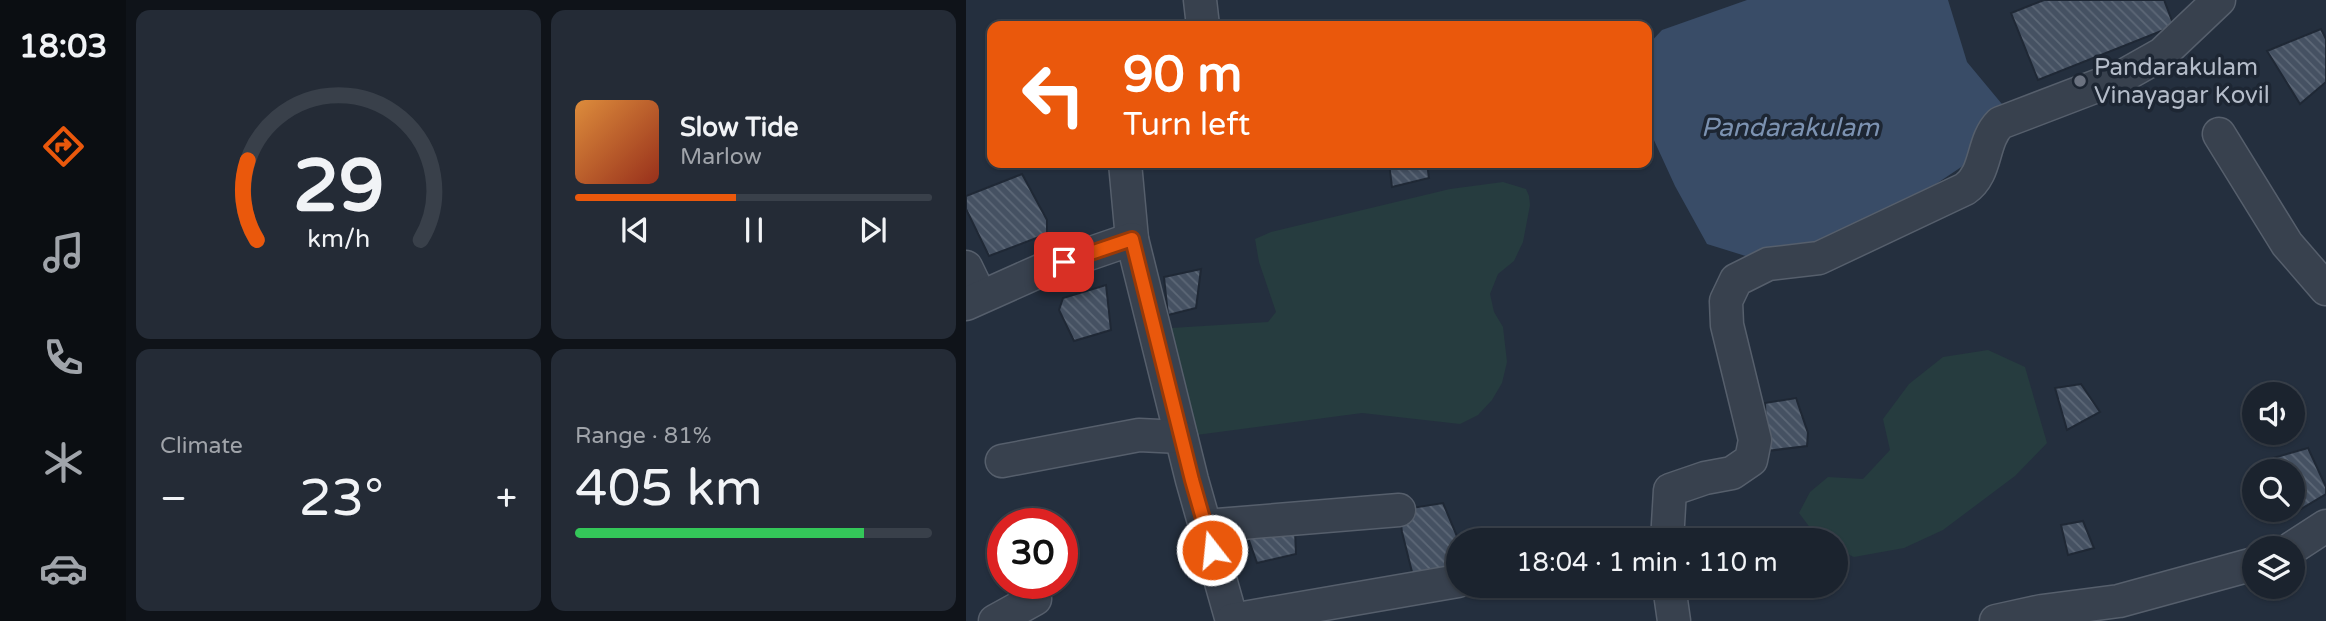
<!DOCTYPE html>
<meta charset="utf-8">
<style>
:root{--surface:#1b232e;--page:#242b36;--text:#f1f3f6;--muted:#a0a4aa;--line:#39404a;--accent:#ea580c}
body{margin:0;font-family:"Varela Round",sans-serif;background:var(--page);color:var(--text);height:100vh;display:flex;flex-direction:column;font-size:26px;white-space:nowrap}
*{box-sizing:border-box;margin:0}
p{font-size:23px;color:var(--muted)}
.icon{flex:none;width:38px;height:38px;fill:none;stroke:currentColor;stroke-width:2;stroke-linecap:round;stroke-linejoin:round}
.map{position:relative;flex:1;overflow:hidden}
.side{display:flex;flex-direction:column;gap:10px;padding:10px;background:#0f1319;width:840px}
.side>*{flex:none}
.hud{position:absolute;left:21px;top:21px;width:665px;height:147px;border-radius:14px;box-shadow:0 2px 5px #0004,0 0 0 2px var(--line);background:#ea580c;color:#fff;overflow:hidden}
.tools{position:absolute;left:1276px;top:382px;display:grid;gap:14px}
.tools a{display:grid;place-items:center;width:63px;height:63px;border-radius:50%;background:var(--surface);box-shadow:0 2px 5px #0004,0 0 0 2px var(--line);font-size:35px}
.speed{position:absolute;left:21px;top:508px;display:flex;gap:14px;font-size:35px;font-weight:700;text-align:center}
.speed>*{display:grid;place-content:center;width:91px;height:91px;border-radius:50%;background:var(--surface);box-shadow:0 2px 5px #0004,0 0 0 2px var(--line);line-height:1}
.speed .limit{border:10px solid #d22;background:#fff;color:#111}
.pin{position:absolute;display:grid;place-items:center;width:60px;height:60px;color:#fff;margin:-30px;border-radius:14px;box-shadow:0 4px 10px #0006}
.me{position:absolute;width:77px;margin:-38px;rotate:344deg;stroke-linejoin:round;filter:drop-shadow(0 0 5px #0008)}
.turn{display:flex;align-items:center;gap:24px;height:147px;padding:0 21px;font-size:32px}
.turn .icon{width:91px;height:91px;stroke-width:2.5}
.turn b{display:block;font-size:49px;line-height:60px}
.big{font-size:52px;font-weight:600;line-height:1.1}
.side .widget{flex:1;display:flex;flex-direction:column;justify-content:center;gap:10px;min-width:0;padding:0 24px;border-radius:14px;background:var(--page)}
.side .dial{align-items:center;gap:0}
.dial svg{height:182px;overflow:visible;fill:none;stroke:var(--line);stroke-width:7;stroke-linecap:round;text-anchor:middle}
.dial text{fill:var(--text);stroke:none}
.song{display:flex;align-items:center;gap:21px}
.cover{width:84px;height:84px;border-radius:10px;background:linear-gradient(135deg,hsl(30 70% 55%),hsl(10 70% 35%))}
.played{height:7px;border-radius:4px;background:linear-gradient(90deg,var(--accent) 45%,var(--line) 45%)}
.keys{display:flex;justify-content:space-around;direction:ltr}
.heat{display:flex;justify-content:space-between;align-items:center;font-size:38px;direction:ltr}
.charge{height:10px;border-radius:5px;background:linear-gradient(90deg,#34c759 81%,var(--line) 0)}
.side .tiles{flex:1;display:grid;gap:10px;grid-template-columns:repeat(2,1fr)}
.trip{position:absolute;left:480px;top:528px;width:402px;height:70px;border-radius:35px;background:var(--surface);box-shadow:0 2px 5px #0004,0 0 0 2px var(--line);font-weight:600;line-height:70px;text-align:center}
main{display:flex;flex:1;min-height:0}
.tabs{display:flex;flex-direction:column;width:126px;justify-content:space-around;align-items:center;background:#0b0e12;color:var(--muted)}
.tabs .icon{width:49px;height:49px}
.tabs .active{color:var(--accent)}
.tabs b{font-size:32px;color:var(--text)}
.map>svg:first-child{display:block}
</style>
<main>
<nav class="tabs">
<b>18:03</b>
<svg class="icon active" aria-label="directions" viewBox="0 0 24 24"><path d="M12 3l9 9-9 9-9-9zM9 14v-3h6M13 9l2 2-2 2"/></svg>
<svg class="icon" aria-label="music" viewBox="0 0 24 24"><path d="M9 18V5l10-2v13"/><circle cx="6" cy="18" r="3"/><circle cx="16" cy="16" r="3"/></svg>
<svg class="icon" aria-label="phone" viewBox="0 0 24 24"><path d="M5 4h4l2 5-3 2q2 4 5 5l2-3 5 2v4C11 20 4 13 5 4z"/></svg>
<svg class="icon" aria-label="climate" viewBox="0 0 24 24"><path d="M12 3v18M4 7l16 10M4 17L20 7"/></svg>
<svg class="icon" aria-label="car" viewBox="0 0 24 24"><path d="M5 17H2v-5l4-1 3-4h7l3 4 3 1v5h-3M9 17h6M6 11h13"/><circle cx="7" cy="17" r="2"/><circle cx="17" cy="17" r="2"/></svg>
</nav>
<section class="side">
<div class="tiles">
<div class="widget dial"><svg viewBox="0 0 100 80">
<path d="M14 69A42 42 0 1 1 86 69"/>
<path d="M14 69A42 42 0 0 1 10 34" stroke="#ea580c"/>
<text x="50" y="56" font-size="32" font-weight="700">29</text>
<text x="50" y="72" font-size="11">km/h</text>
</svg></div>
<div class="widget">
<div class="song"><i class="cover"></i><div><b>Slow Tide</b><p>Marlow</p></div></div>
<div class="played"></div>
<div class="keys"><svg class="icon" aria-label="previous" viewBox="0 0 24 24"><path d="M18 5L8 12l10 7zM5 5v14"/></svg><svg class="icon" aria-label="pause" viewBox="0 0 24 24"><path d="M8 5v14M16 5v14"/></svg><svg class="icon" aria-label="next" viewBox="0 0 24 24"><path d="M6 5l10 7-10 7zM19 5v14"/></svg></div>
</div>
<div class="widget"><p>Climate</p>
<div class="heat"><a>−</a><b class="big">23°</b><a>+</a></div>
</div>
<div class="widget"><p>Range · 81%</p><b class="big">405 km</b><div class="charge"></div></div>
</div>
</section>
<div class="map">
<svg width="1360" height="621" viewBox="0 0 1360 621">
<defs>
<pattern id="building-back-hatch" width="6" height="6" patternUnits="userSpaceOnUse" patternTransform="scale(1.75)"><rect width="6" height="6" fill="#455162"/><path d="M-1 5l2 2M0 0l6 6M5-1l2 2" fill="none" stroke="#5d6877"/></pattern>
</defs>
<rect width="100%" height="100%" fill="#242f3e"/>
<!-- grass -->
<g fill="#263c3f">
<polygon points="537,182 560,189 563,196 564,205 557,242 548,261 532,274 524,294 528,312 537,327 541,362 536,383 526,400 512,415 494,424 396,413 215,437 189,329 302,322 310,312 293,262 289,239 305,232 484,189"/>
<polygon points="1022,350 1059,367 1081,443 1049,476 977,530 938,548 888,557 870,549 870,541 854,541 833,513 844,492 862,477 897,479 924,450 917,419 943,384 977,357"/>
</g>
<!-- water -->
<polygon fill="#394c67" points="781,0 982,0 1001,62 1055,127 949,198 828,271 741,244 709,186 681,125 681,46 696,30"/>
<!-- building -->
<g fill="url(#building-back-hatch)" stroke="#1f2835" stroke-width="2">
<polygon points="1078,0 1198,0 1208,26 1072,80 1045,13"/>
<polygon points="1355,29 1360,39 1360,82 1334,104 1301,51"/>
<polygon points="423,163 461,163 463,178 426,187"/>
<polygon points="56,174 81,220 81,234 23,256 0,209 0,196"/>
<polygon points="235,269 230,308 202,315 198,277"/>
<polygon points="140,285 145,330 108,341 93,310 97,298"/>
<polygon points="1115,384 1134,412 1101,430 1089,388"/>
<polygon points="830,398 842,433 841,446 801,451 799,403"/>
<polygon points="1342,448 1360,487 1360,494 1330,512 1326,509 1326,471 1306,471 1307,458"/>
<polygon points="477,503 493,541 492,562 472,573 446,572 436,532 433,510"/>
<polygon points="1117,521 1128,548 1102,555 1095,525"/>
<polygon points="329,531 330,554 291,563 280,532"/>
</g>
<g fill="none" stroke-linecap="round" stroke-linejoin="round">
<defs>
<g id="minor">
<polyline points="234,0 237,26"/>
<polyline points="1253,134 1321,244 1360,289"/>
<polyline points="159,163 166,239 226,480 266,621"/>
<polyline points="0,267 14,296"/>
<polyline points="0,304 76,270 166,239"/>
<polyline points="36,461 173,435 215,437"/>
<polyline points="239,526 433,510"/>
<path d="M701 541 704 490 739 478 766 473 785 460 789 440 761 325 760 301 770 280 802 264 853 258 999 189C1022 173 1015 142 1034 123L1157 76 1196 54 1253 0"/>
<polyline points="1326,548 1360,526"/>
<polyline points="703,586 708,621"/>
<polyline points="266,620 492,581"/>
<polyline points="29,621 69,599"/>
<polyline points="1030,621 1076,611 1153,601 1288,564"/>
</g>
</defs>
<!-- minor casing -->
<use href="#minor" stroke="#565f6c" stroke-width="35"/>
<!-- minor -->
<use href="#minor" stroke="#38414e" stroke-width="32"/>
</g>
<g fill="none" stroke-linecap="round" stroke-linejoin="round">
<defs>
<polyline id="route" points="98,262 166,239 226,480 246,550"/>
</defs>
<!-- route casing -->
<use href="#route" stroke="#983908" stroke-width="18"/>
<!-- route -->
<use href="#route" stroke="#ea580c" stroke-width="12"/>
</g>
<!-- markers -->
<circle fill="#6b7280" stroke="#1d2633" stroke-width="2.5" cx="1114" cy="81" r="7"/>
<g text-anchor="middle" stroke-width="7" stroke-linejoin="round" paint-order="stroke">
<!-- poi labels -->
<g font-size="24" fill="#b4bcc9" stroke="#1d2633" text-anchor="start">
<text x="1128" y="75">Pandarakulam<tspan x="1128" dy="28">Vinayagar Kovil</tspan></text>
</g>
<!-- water labels -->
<g font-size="26" font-style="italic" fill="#7c92b1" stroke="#1d2633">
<text x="824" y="136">Pandarakulam</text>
</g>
</g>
</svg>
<div class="tools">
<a><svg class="icon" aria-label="sound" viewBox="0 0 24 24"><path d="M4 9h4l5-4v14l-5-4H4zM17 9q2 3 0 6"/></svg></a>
<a><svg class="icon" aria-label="search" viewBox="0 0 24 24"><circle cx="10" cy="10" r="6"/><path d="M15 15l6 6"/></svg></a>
<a><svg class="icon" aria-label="layers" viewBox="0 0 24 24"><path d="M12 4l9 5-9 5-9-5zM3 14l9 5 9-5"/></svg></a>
</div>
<div class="speed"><div class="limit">30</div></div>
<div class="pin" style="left:98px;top:262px;background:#d93025"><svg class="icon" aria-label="arrive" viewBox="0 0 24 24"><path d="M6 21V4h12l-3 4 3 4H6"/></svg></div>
<svg class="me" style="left:246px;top:550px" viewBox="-20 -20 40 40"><circle r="17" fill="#ea580c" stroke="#fff" stroke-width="3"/><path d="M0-11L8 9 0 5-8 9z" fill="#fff"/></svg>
<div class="trip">18:04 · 1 min · 110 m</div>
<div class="hud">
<div class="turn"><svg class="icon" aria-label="left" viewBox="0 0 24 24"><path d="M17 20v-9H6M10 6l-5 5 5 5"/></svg><div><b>90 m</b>Turn left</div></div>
</div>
</div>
</main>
